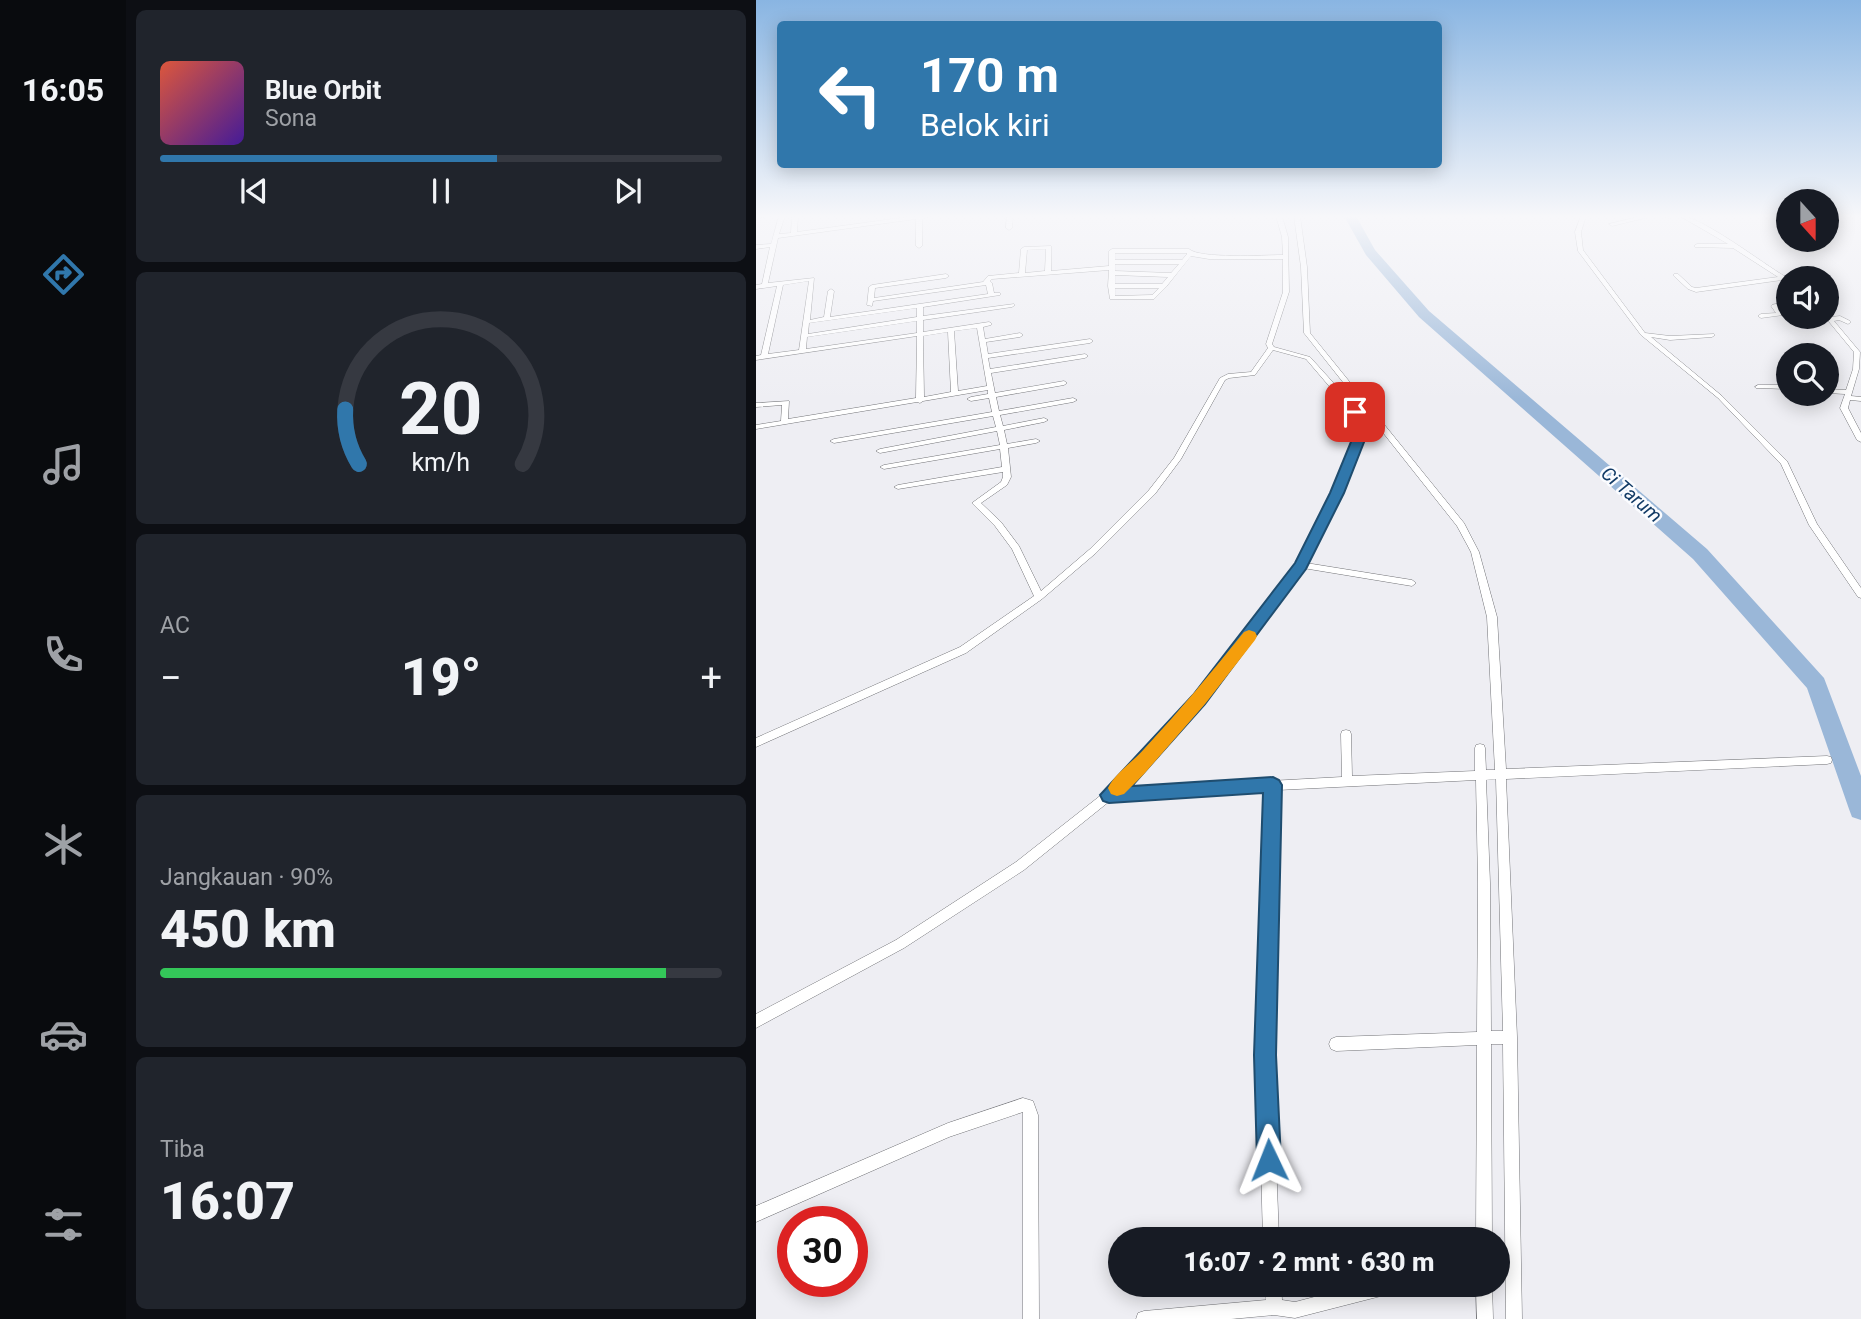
<!DOCTYPE html>
<html lang="id">
<meta charset="utf-8">
<style>
:root{--surface:#171b24;--page:#20242c;--text:#f1f3f6;--muted:#9ea1a6;--line:#363941;--accent:#3077ab}
body{margin:0;font-family:Roboto,sans-serif;background:var(--page);color:var(--text);height:100vh;display:flex;flex-direction:column;font-size:26px;white-space:nowrap}
*{box-sizing:border-box;margin:0}
p{font-size:23px;color:var(--muted)}
.icon{flex:none;width:38px;height:38px;fill:none;stroke:currentColor;stroke-width:2;stroke-linecap:round;stroke-linejoin:round}
.map{position:relative;flex:1;overflow:hidden}
.side{display:flex;flex-direction:column;gap:10px;padding:10px;background:#0d0f14;width:630px}
.side>*{flex:none}
.top-card{position:absolute;left:21px;top:21px;width:665px;height:147px;border-radius:7px;box-shadow:0 4px 18px #0003;background:#3077ab;color:#fff;overflow:hidden}
.needle{width:46px;rotate:159deg}
.buttons{position:absolute;left:1020px;top:189px;display:grid;gap:14px}
.buttons a{display:grid;place-items:center;width:63px;height:63px;border-radius:50%;background:var(--surface);box-shadow:0 4px 18px #0003;font-size:35px}
.speed{position:absolute;left:21px;top:1206px;display:flex;gap:14px;font-size:35px;font-weight:700;text-align:center}
.speed>*{display:grid;place-content:center;width:91px;height:91px;border-radius:50%;background:var(--surface);box-shadow:0 4px 18px #0003;line-height:1}
.speed .limit{border:10px solid #d22;background:#fff;color:#111}
.pin{position:absolute;display:grid;place-items:center;width:60px;height:60px;color:#fff;margin:-30px;border-radius:14px;box-shadow:0 4px 10px #0006}
.me{position:absolute;width:77px;margin:-38px;rotate:358deg;stroke-linejoin:round;filter:drop-shadow(0 0 5px #0008)}
.turn{display:flex;align-items:center;gap:24px;height:147px;padding:0 28px;font-size:32px}
.turn .icon{width:91px;height:91px;stroke-width:2.5}
.turn b{display:block;font-size:49px;line-height:60px}
.big{font-size:52px;font-weight:800;line-height:1.1}
.side .widget{flex:1;display:flex;flex-direction:column;justify-content:center;gap:10px;min-width:0;padding:0 24px;border-radius:10px;background:var(--page)}
.side .dial{align-items:center;gap:0}
.dial svg{height:182px;overflow:visible;fill:none;stroke:var(--line);stroke-width:7;stroke-linecap:round;text-anchor:middle}
.dial text{fill:var(--text);stroke:none}
.song{display:flex;align-items:center;gap:21px}
.cover{width:84px;height:84px;border-radius:10px;background:linear-gradient(135deg,hsl(10 70% 55%),hsl(260 70% 35%))}
.played{height:7px;border-radius:4px;background:linear-gradient(90deg,var(--accent) 60%,var(--line) 60%)}
.keys{display:flex;justify-content:space-around;direction:ltr}
.heat{display:flex;justify-content:space-between;align-items:center;font-size:38px;direction:ltr}
.charge{height:10px;border-radius:5px;background:linear-gradient(90deg,#34c759 90%,var(--line) 0)}
.trip{position:absolute;left:352px;top:1227px;width:402px;height:70px;border-radius:35px;background:var(--surface);box-shadow:0 4px 18px #0003;font-weight:800;line-height:70px;text-align:center}
main{display:flex;flex:1;min-height:0}
.tabs{display:flex;flex-direction:column;width:126px;justify-content:space-around;align-items:center;background:#090b0e;color:var(--muted)}
.tabs .icon{width:49px;height:49px}
.tabs .on{color:var(--accent)}
.tabs b{font-size:32px;color:var(--text)}
.map>svg:first-child{display:block}
</style>
<main>
<nav class="tabs">
<b>16:05</b>
<svg class="icon on" aria-label="directions" viewBox="0 0 24 24"><path d="M12 3l9 9-9 9-9-9zM9 14v-3h6M13 9l2 2-2 2"/></svg>
<svg class="icon" aria-label="music" viewBox="0 0 24 24"><path d="M9 18V5l10-2v13"/><circle cx="6" cy="18" r="3"/><circle cx="16" cy="16" r="3"/></svg>
<svg class="icon" aria-label="phone" viewBox="0 0 24 24"><path d="M5 4h4l2 5-3 2q2 4 5 5l2-3 5 2v4C11 20 4 13 5 4z"/></svg>
<svg class="icon" aria-label="climate" viewBox="0 0 24 24"><path d="M12 3v18M4 7l16 10M4 17L20 7"/></svg>
<svg class="icon" aria-label="car" viewBox="0 0 24 24"><path d="M5 17H2v-5l4-1 3-4h7l3 4 3 1v5h-3M9 17h6M6 11h13"/><circle cx="7" cy="17" r="2"/><circle cx="17" cy="17" r="2"/></svg>
<svg class="icon" aria-label="filters" viewBox="0 0 24 24"><path d="M4 7h16M4 17h16"/><circle cx="9" cy="7" r="2"/><circle cx="15" cy="17" r="2"/></svg>
</nav>
<section class="side">
<div class="widget">
<div class="song"><i class="cover"></i><div><b>Blue Orbit</b><p>Sona</p></div></div>
<div class="played"></div>
<div class="keys"><svg class="icon" aria-label="previous" viewBox="0 0 24 24"><path d="M18 5L8 12l10 7zM5 5v14"/></svg><svg class="icon" aria-label="pause" viewBox="0 0 24 24"><path d="M8 5v14M16 5v14"/></svg><svg class="icon" aria-label="next" viewBox="0 0 24 24"><path d="M6 5l10 7-10 7zM19 5v14"/></svg></div>
</div>
<div class="widget dial"><svg viewBox="0 0 100 80">
<path d="M14 69A42 42 0 1 1 86 69"/>
<path d="M14 69A42 42 0 0 1 8 45" stroke="#3077ab"/>
<text x="50" y="56" font-size="32" font-weight="700">20</text>
<text x="50" y="72" font-size="11">km/h</text>
</svg></div>
<div class="widget"><p>AC</p>
<div class="heat"><a>−</a><b class="big">19°</b><a>+</a></div>
</div>
<div class="widget"><p>Jangkauan · 90%</p><b class="big">450 km</b><div class="charge"></div></div>
<div class="widget"><p>Tiba</p><b class="big">16:07</b></div>
</section>
<div class="map">
<svg width="1105" height="1319" viewBox="0 0 1105 1319">
<rect width="100%" height="100%" fill="#eeeef3"/>
<g fill="none" stroke-linecap="round" stroke-linejoin="round">
<!-- river -->
<polygon fill="#9ab7d8" fill-rule="evenodd" points="588,216 600,216 619,250 673,311 951,549 1068,678 1105,776 1105,820 1096,817 1093,809 1051,688 937,559 663,317 610,255"/>
<defs>
<g id="street">
<polygon points="0,216 11,216 0,219"/>
<path d="M23 216H29L23 234 35 233 36 216H42L41 232 159 216H175L166 219V246L163 248 160 246V219L22 238 12 283 58 278 54 320 68 317 72 291 75 289 78 291 74 317 232 294 230 285 117 301 116 306 111 305 113 287 116 285 190 274 193 276 190 278 119 288 118 298 227 282 232 276 263 273 265 249 268 247 295 246V271L353 266V251L356 249H433C444 259 508 255 527 255L526 237 520 216H526L532 237 533 292 516 344 518 347 554 357 602 410 609 425 585 493 550 563 656 580 660 583 656 586 547 568C491 644 437 726 367 789L586 777 585 734 586 731 590 730 594 731 595 734 596 776 719 771V748L720 745 724 744 728 745 729 748 730 770H739L731 617 715 552 701 526 548 333 545 267 538 216H544L551 267 554 333 708 523 723 552 741 617 750 769 1071 756 1075 757 1076 760 1075 763 1071 764 750 779 761 1037 766 1319H750L747 1044H735L736 1239H720L721 1045 580 1051 575 1049 573 1044 575 1039 580 1037 721 1032 722 883 720 780 522 790 516 1055 523 1239H507L502 1055 511 790 355 800 268 870 148 948 0 1028V1014L140 940 260 862 349 792 378 766 439 697 541 564 577 493 601 425 596 413 550 359 517 350 499 375 473 378 469 380 425 459 399 494 340 553 286 599 210 653 0 747V738L204 647 278 596 256 549 239 526 216 503 245 482 247 477V472L142 489 138 487 142 485 246 467 244 449 128 469 124 467 128 465 244 445 241 431 124 453 120 451 124 449 240 427 237 416 78 443 74 441 78 439 236 412 233 398 215 401 211 399 215 397 232 394V390L167 401 164 403 161 402 0 429V425L25 421 26 405 0 407V403L33 401 32 419 160 398 161 336 0 360V356L5 355 21 286 0 289V285L6 284 14 247 0 249V245L15 244ZM290 249 289 271 269 273 271 250ZM359 253H431V254L426 260H359ZM435 256 453 259H527V292L510 344 512 348 495 372 472 374 464 378 418 458 393 490 334 549 285 591 263 546 245 522 225 503 251 485 255 477 252 448 280 443 284 441 280 439 251 444 248 430 288 422 292 420 288 418 247 426 244 415 317 402 321 400 317 398 243 411 240 397 308 385 311 383 308 381 239 393 235 373 329 358 332 356 329 354 234 369 232 358 334 343 337 341 334 339 232 354 230 342 264 337 267 335 264 333 229 339 227 327 235 325V323L233 322 167 332V320L256 307 259 305 258 304 167 316V307L244 295V293H238L236 283 234 281 236 279 353 270 352 286 354 299H398L410 287ZM359 264H423L415 273 359 271ZM359 275 412 277 406 284H359ZM53 281 43 350 12 354 27 285ZM359 288H403L396 295 359 296ZM161 308V317L52 334 53 323ZM161 321V333L50 349 51 337ZM221 328 231 386 202 391 198 331ZM192 332 195 392 168 397 167 336ZM740 779 747 1031H735L734 883 730 780Z"/>
<polygon points="251,216 257,216 256,228 253,230 250,228"/>
<polygon points="825,216 830,216 825,232 827,250 889,333 914,336 958,334 959,335 956,337 914,340 895,337 966,396 1031,461 1061,524 1105,588 1105,598 1102,597 1053,525 1025,464 962,398 885,335 822,251 819,232"/>
<polygon points="886,216 897,216 856,226 853,224"/>
<polygon points="903,216 917,216 915,218"/>
<path d="M924 216C946 216 1007 264 1030 277L1032 279V283L1026 280 940 292 932 289 918 276V274H922L936 287 940 288 1022 277 977 248 939 247V245L941 244H972Z"/>
<polygon points="1032,301 1032,305 1022,307 1028,314 1027,315 1005,318 1002,316 1005,314 1020,313 1015,306 1016,305"/>
<polygon points="1071,314 1075,317 1084,316 1094,321 1095,322 1092,324 1083,320 1078,321 1104,352 1103,369 1095,396 1105,397 1105,401 1094,400 1092,408 1105,433 1105,442 1101,440 1084,408 1089,394 1071,393 1071,389 1090,390 1097,369 1098,352 1069,317 1071,317"/>
<polygon points="1002,385 1032,385 1032,389 1000,388 999,387"/>
<polygon points="267,1098 277,1101 282,1115 283,1319 267,1319 267,1112 193,1137 0,1222 0,1206 192,1123"/>
<polygon points="509,1284 525,1284 526,1300 539,1302 608,1284 631,1284 633,1288 631,1294 625,1296 539,1318 518,1315 475,1319 380,1319 382,1313 388,1311 510,1300"/>
<polygon points="720,1284 736,1284 737,1319 721,1319"/>
</g>
</defs>
<!-- street casing -->
<use href="#street" stroke="#727377" stroke-width="1"/>
<!-- street -->
<use href="#street" fill="#fff" fill-rule="evenodd"/>
</g>
<!-- sky -->
<linearGradient id="sky" x2="0" y2="1"><stop stop-color="#89b5e2"/><stop offset="0.54" stop-color="#f7f7fa"/><stop offset="1" stop-color="#f7f7fa" stop-opacity="0"/></linearGradient>
<rect width="1105" height="401" fill="url(#sky)"/>
<!-- route -->
<polygon fill="#3077ab" stroke="#1f4d6f" stroke-width="2" points="599,408 603,409 611,425 610,437 588,493 550,569 449,704 376,786 517,777 523,780 526,785 520,1055 525,1160 521,1169 513,1172 504,1169 501,1160 498,1055 507,793 353,803 347,801 344,795 437,695 539,563 574,493 597,437 599,425 593,412"/>
<!-- slow -->
<path fill="#f59e0b" d="M493 630 499 632 501 636 499 640 449 704 388 774 368 794 361 796 355 794 352 788C359 773 378 761 389 748 423 711 456 672 488 632Z"/>
<g text-anchor="middle" stroke-width="5" stroke-linejoin="round" paint-order="stroke">
<!-- water labels -->
<g font-size="19" font-style="italic" fill="#123b66" stroke="#fbfcff">
<text transform="translate(876 494) rotate(41)" y="7">Ci Tarum</text>
</g>
</g>
</svg>
<div class="buttons">
<a><svg class="needle" viewBox="-14 -14 28 28"><path d="M0-13l5 13h-10z" fill="#e53935"/><path d="M0 13l5-13h-10z" fill="#9ea1a6"/></svg></a>
<a><svg class="icon" aria-label="sound" viewBox="0 0 24 24"><path d="M4 9h4l5-4v14l-5-4H4zM17 9q2 3 0 6"/></svg></a>
<a><svg class="icon" aria-label="search" viewBox="0 0 24 24"><circle cx="10" cy="10" r="6"/><path d="M15 15l6 6"/></svg></a>
</div>
<div class="speed"><div class="limit">30</div></div>
<div class="pin" style="left:599px;top:412px;background:#d93025"><svg class="icon" aria-label="arrive" viewBox="0 0 24 24"><path d="M6 21V4h12l-3 4 3 4H6"/></svg></div>
<svg class="me" style="left:513px;top:1160px" viewBox="-20 -20 40 40"><path d="M0-17L14 15 0 8-14 15z" fill="#3077ab" stroke="#fff" stroke-width="4"/></svg>
<div class="trip">16:07 · 2 mnt · 630 m</div>
<div class="top-card">
<div class="turn"><svg class="icon" aria-label="left" viewBox="0 0 24 24"><path d="M17 20v-9H6M10 6l-5 5 5 5"/></svg><div><b>170 m</b>Belok kiri</div></div>
</div>
</div>
</main>
